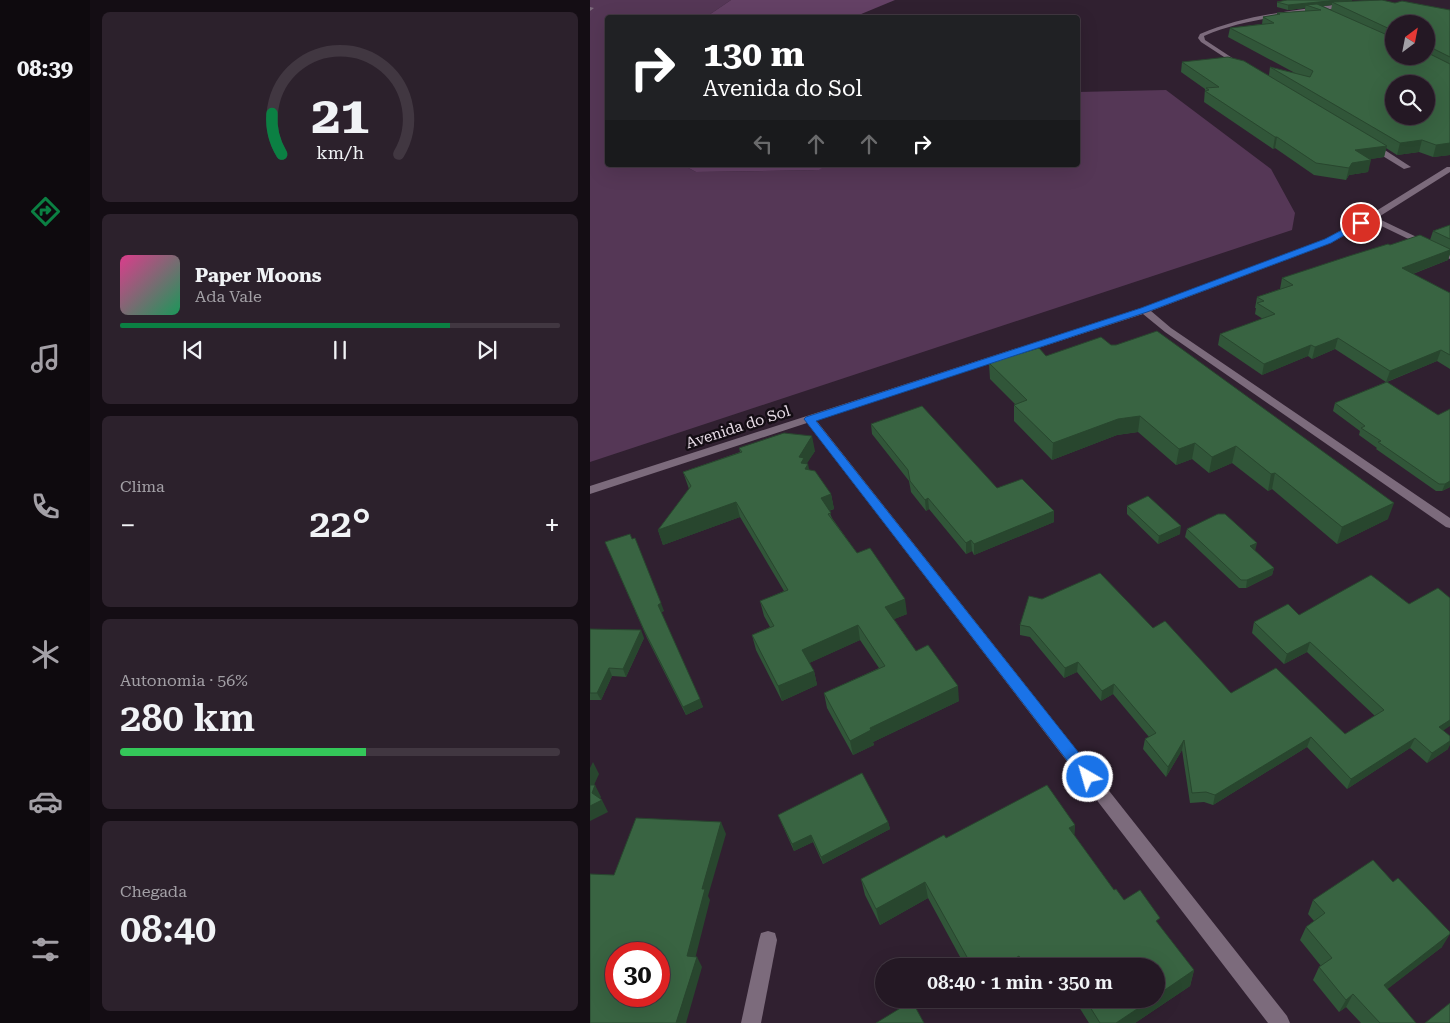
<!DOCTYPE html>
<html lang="pt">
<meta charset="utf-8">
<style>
:root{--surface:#241824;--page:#2c212c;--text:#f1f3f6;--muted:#a3a0a6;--line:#413741;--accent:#0b8043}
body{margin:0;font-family:"Roboto Serif",serif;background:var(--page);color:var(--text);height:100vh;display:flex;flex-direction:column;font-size:19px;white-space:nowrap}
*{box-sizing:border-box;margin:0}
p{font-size:16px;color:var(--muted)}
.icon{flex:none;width:28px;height:28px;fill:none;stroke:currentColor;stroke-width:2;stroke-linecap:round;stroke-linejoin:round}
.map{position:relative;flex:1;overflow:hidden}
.drawer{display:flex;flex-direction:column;gap:12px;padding:12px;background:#140d14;width:500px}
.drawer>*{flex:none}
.hud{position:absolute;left:15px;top:15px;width:475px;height:152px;border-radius:5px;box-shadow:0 5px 20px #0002,0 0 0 1px var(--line);background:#202124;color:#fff;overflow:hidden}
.needle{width:32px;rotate:32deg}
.fabs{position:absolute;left:795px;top:15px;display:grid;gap:10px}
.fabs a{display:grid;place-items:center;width:50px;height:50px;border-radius:50%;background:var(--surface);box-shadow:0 5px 20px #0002,0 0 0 1px var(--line);font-size:25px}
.speed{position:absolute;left:15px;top:942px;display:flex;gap:10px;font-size:25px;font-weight:700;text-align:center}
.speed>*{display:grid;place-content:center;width:65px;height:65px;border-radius:50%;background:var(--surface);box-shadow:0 5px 20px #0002,0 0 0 1px var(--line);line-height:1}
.speed .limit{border:8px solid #d22;background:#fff;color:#111}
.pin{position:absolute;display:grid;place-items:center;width:42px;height:42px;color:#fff;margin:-21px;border:2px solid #fff;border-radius:50%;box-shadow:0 1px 5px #0007}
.me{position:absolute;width:55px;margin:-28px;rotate:322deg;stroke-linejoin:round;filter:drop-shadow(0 0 4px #0008)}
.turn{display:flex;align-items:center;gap:18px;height:105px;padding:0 15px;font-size:22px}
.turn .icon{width:65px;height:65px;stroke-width:2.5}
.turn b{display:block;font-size:35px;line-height:42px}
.lanes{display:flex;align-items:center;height:48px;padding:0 15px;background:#0003;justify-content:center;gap:25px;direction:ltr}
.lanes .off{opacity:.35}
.big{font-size:38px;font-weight:600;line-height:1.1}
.drawer .card{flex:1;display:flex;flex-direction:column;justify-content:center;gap:8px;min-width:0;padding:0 18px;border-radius:8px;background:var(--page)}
.drawer .dial{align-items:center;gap:0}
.dial svg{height:130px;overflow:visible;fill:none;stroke:var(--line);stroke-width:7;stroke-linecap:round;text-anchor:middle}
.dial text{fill:var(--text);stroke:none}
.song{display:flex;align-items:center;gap:15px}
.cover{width:60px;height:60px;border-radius:8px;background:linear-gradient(135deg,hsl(330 70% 55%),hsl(150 70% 35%))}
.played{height:5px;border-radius:2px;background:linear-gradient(90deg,var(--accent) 75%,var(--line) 75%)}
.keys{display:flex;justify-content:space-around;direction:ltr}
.heat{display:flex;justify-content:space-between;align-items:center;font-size:28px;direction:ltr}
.charge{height:8px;border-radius:4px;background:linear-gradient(90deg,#34c759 56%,var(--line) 0)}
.trip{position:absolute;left:285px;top:958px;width:290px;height:50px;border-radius:25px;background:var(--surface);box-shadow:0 5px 20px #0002,0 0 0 1px var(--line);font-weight:600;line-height:50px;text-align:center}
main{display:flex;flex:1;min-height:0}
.tabs{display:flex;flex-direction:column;width:90px;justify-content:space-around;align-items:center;background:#0e0a0e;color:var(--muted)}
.tabs .icon{width:35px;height:35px}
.tabs .current{color:var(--accent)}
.tabs b{font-size:22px;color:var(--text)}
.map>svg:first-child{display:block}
</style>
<main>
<nav class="tabs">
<b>08:39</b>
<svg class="icon current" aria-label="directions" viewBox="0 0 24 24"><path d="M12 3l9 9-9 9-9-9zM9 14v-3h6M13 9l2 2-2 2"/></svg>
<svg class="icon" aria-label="music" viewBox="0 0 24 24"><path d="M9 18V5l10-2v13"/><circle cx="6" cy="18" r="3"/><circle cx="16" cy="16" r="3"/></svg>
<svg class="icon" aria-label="phone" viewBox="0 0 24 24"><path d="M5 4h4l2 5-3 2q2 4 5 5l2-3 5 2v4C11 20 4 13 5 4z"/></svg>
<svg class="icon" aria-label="climate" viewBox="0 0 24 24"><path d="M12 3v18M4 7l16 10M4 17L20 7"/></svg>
<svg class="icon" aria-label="car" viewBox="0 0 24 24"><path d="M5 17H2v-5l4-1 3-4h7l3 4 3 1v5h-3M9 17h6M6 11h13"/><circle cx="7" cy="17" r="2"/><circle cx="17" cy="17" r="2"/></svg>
<svg class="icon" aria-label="filters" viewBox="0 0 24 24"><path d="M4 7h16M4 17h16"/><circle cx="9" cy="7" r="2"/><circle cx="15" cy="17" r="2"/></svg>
</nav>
<section class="drawer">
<div class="card dial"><svg viewBox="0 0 100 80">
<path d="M14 69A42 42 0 1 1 86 69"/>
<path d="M14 69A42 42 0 0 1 8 44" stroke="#0b8043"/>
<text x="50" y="56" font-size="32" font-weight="700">21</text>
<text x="50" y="72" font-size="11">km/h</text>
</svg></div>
<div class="card">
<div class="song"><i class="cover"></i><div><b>Paper Moons</b><p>Ada Vale</p></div></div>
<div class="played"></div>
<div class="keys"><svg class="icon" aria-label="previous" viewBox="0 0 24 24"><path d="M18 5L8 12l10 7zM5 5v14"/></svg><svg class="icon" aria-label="pause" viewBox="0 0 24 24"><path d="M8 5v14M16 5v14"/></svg><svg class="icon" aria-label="next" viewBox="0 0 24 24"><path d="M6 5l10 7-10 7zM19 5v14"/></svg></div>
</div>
<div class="card"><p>Clima</p>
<div class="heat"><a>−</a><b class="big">22°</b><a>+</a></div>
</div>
<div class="card"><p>Autonomia · 56%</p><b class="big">280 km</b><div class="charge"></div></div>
<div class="card"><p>Chegada</p><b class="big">08:40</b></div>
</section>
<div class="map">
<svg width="860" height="1023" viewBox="0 0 860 1023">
<rect width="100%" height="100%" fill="#302030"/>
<!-- green -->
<polygon fill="#553756" points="0,0 141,0 116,17 18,18 18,165 93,165 106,172 228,170 237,165 488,165 488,92 576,90 681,169 705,213 702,230 0,462"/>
<!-- forest -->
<g fill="#644165">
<polygon points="141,0 305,0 264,17 116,17"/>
<polygon points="93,165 237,165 229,170 106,172"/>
</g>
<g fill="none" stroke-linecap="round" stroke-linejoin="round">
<!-- minor -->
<g fill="#7c6b7c" fill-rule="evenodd">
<path d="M758 3 760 6C711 15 661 16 614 36L615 40 653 65 651 68 611 42 608 38 610 34C656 14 709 10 758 3Z"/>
<polygon points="0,7 4,8 0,11"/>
<polygon points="778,143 784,143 821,167 814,169 778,147"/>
<polygon points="857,167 860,167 860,172 787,218 860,253 860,259 781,221 741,243 561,311 581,328 860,518 860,528 856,527 575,332 553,314 226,420 697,1016 700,1023 678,1023 217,423 0,494 0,486 551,308 735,239 778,216"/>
<polygon points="178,931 185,933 187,940 171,1023 151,1023 169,940 171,933"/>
</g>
</g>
<!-- wall -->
<g fill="#315639" fill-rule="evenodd">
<path d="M687 2H762L805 3 860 10V155L843 157 829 152 807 155 796 148 794 157 780 159 778 172 759 175 756 180 724 175 685 148 683 149 614 102 615 89 591 72 592 62 679 75 680 67 705 73 638 37 640 28 672 24 673 17 687 15V13L715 11V8L698 10 687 7ZM742 5 741 10 733 6ZM804 24H836V56H804Z"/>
<polygon points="860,225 860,254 858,260 823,274 860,293 860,369 847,361 797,382 860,487 852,491 846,491 786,449 787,448 769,435 770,431 743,411 745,403 796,382 745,349 722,359 718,356 672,375 628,345 630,334 673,319 665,314 666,308 665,308 667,297 690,289 692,278 800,245 840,240 843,231"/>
<polygon points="521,345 798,519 747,544 682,489 678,491 642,463 619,473 602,459 586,465 548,432 527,435 462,460 424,421 424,405 425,404 400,379 399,363 456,356"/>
<polygon points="281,424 407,488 464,511 464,522 384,555 382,551 376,554 339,509 336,511 321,492 319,481 282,434"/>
<polygon points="149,448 225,451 216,464 219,470 241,494 244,509 239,511 242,518 267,553 317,614 304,619 326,651 369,701 283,742 284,745 263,755 237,708 234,693 289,668 270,640 219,663 224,671 227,685 192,701 166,650 162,635 180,627 174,616 170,601 194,591 150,517 73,545 68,530 99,489 93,472 150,452"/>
<polygon points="537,506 590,534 568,544 537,514"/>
<polygon points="597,529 665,551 684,568 682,575 656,588 649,588 595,537"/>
<polygon points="15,542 74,611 71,612 113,707 96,715 57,638"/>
<polygon points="709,615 853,731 858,749 837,763 820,748 757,789 717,747 623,805 614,802 600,803 592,750 576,777 553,749 555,739 559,737 523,694 511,701 487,672 474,678 440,637 430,635 430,625 563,628 641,693 755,734 785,716 717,652 694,664 662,633 664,622"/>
<polygon points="0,629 54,638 36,677 22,676 11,700 0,700"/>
<polygon points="188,815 298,822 300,829 233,864 223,842 204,851 191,822"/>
<polygon points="485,825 484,835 524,890 534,900 568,924 604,970 600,986 545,1023 499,1023 484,999 566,999 566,966 375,966 338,898 290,925 275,895 271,879 356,838"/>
<polygon points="723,900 852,947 797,989 826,1023 771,1023 756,1007 749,1012 723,980 729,967 731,966 710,940 716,927 724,921 718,914"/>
</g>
<!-- shaded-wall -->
<g fill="#28462e">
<polygon points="749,0 762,0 762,3 742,2 742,5 723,7 716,5 715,8 698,10 698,5"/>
<polygon points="685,137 687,137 685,148 683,149"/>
<polygon points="832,140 829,152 807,155 810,143"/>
<polygon points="860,143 860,155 843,157 846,145"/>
<polygon points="797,146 794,157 763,162 765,150"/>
<polygon points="781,160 778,172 759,175 756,180 759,168 762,163"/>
<polygon points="860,250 860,254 858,260 809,279 812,268"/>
<polygon points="748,338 745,349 722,359 725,347"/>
<polygon points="721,345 718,356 672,375 674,364"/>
<polygon points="851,350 847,361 796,382 800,371"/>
<polygon points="550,416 548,432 527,435 462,460 463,443 528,419"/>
<polygon points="222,436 225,451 216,465 218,464 221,479 217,484 209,457"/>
<polygon points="605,443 602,459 586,465 589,449"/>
<polygon points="646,446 642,463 619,473 622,457"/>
<polygon points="685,473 682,489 678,491 681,474"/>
<polygon points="860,481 860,487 852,491 855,484"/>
<polygon points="241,494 244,509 233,512 231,498"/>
<polygon points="338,498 339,509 336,511 335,500"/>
<polygon points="146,502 150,517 73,545 68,530"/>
<polygon points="804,503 798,519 747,544 752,527"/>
<polygon points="464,511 464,522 384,555 384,544"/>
<polygon points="591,526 590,534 568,544 569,536"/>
<polygon points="381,540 382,551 376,554 376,543"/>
<polygon points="667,543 665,551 660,546"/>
<polygon points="684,568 682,575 656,588 657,580"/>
<polygon points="315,599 317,614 297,622 295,607"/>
<polygon points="71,603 74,611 70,612 68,605"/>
<polygon points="268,625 270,640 215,665 212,650"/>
<polygon points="51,630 54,638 36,677 33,669"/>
<polygon points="720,642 717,652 694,664 697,654"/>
<polygon points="488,662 487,672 474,678 475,668"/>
<polygon points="19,668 22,676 11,700 7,693"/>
<polygon points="224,671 227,685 192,701 188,686"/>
<polygon points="524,684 523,694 511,701 512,691"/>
<polygon points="368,686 369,701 283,742 284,745 263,755 260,741 280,728"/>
<polygon points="110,699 113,707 96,715 93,707"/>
<polygon points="860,720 860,726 844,737 849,727"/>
<polygon points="721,737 717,747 623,805 625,795"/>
<polygon points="825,738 820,748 757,789 761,779"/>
<polygon points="594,740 592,750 576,777 578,767"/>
<polygon points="860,741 860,745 858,749 837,763 842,753"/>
<polygon points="3,762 9,774 0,794 0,768"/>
<polygon points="5,785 11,797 9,802 12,800 18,812 0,821 0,806 2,793"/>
<polygon points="131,822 136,834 118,896 120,900 103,967 97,956 112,889"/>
<polygon points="298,822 300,829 233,864 231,857"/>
<polygon points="485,825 484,842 479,828"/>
<polygon points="221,835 223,842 204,851 202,844"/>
<polygon points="335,882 338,898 290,925 286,909"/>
<polygon points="860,934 852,947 786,998 794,985"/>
<polygon points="429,956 429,966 412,966"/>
<polygon points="107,957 112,967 96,1023 86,1023"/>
<polygon points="604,970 600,986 545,1023 526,1023 562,999 566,999 566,996"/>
<polygon points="763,994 756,1007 749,1012 756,1000"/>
</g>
<!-- building -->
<g fill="#396442" stroke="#28462e" fill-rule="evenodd">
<polygon points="697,0 749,0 698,5 687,2"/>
<polygon points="792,0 805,3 812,1 860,10 860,57 836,45 836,24 804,24 804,31 742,2"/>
<path d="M727 4 804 38V56H836V52L860 64V143L846 145 832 140 810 143 680 67 720 77 723 71 640 28 684 23 673 17 690 14 687 13 731 10 716 5ZM804 84H836V116H804Z"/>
<polygon points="638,57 654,61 797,146 765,150 781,160 762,163 759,168 726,163 687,137 685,137 615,91 619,90 616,88 629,87 592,62"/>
<polygon points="860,225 860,239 843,231"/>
<polygon points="830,235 860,249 860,250 812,268 860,293 860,355 851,350 800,371 748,338 725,347 721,345 674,364 630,334 685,314 667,303 674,301 667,297 703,285 692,278 759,256 798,244 800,245"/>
<polygon points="567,331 804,503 752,527 685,473 681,474 646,446 622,457 605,443 589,449 550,416 528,419 463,443 424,405 437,400 399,363 449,348 456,356 511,337 521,345 526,345"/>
<polygon points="797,382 848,415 860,409 860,481 855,484 849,484 788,442 791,441 771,428 775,426 745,403"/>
<polygon points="332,406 407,488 432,479 464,511 384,544 381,540 376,543 338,498 335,500 320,481 318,470 281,424"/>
<polygon points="194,433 222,436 209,457 214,458 211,463 218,464 215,469 225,471 241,494 231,498 241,513 238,514 267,553 280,548 315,599 295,607 326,651 338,645 368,686 280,728 281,730 260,741 234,693 295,666 268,625 212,650 224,671 188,686 162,635 184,626 170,601 198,590 146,502 68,530 101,486 93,472 152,452 149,448"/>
<polygon points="558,496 591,526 569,536 537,506"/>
<polygon points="628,514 635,514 667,543 660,546 684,568 657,580 651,580 597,529"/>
<polygon points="40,534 42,539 45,538 71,603 68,605 110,699 93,707 54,630 15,542"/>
<polygon points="510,573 563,628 575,621 641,693 686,668 755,734 794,710 720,642 697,654 664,622 698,604 709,615 781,575 819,604 848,588 860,598 860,720 849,727 860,736 860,741 842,753 825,738 761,779 721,737 625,795 616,792 602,793 594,740 578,767 555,739 566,733 524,684 512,691 488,662 475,668 440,627 430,625 439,596 452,599"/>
<polygon points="0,629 51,630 33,669 19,668 7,693 0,693"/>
<polygon points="272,773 298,822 231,857 221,835 202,844 188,815"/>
<polygon points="0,785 5,785 2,793 12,800 0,806"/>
<polygon points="457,785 485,825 479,828 524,890 526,889 534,900 550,890 570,918 566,921 604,970 566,996 566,966 474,966 473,965 472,966 435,966 429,956 412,966 408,966 406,963 402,966 382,966 335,882 286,909 271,879 354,835 356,838"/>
<path d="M46 818 131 822 112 889H115L97 956 107 957 86 1023H0V874L24 875ZM26 954H69V996H26Z"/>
<polygon points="783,860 803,882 808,878 860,932 860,934 794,985 826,1023 790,1023 763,994 756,1000 729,967 742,958 716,927 735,913 723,900"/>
<polygon points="495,999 562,999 526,1023 510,1023"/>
<polygon points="322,1001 334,1023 286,1023"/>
<polygon points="860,1003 860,1023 835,1023"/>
</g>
<!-- route -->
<polygon fill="#1a73e8" stroke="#114b97" points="769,221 775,223 741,243 557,312 226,421 504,772 506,777 504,781 498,783 493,781 214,419 216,417 551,308 735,239"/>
<g text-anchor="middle" stroke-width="5" stroke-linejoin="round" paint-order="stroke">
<!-- street labels -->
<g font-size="15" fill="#e8dde7" stroke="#140d14">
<text transform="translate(148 427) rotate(-18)" y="5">Avenida do Sol</text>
</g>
</g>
</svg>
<div class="fabs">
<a><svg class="needle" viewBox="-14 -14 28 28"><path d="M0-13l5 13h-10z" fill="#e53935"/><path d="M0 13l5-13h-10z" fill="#a3a0a6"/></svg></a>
<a><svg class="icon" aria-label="search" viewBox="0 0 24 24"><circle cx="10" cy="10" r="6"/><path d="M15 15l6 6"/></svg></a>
</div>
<div class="speed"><div class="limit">30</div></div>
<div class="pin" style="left:771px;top:223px;background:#d93025"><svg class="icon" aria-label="arrive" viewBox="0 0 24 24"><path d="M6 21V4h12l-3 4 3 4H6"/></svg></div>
<svg class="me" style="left:498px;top:777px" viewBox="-20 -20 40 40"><circle r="17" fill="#1a73e8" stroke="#fff" stroke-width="3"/><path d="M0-11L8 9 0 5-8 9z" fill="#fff"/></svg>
<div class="trip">08:40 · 1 min · 350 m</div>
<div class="hud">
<div class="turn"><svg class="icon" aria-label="right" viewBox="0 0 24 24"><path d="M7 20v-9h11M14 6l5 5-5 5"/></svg><div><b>130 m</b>Avenida do Sol</div></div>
<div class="lanes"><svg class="icon off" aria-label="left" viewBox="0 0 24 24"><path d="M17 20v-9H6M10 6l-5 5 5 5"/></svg><svg class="icon off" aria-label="ahead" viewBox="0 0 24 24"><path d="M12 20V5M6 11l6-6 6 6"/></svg><svg class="icon off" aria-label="ahead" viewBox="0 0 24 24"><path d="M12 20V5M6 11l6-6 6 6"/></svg><svg class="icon" aria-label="right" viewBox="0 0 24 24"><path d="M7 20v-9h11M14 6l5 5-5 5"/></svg></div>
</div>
</div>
</main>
